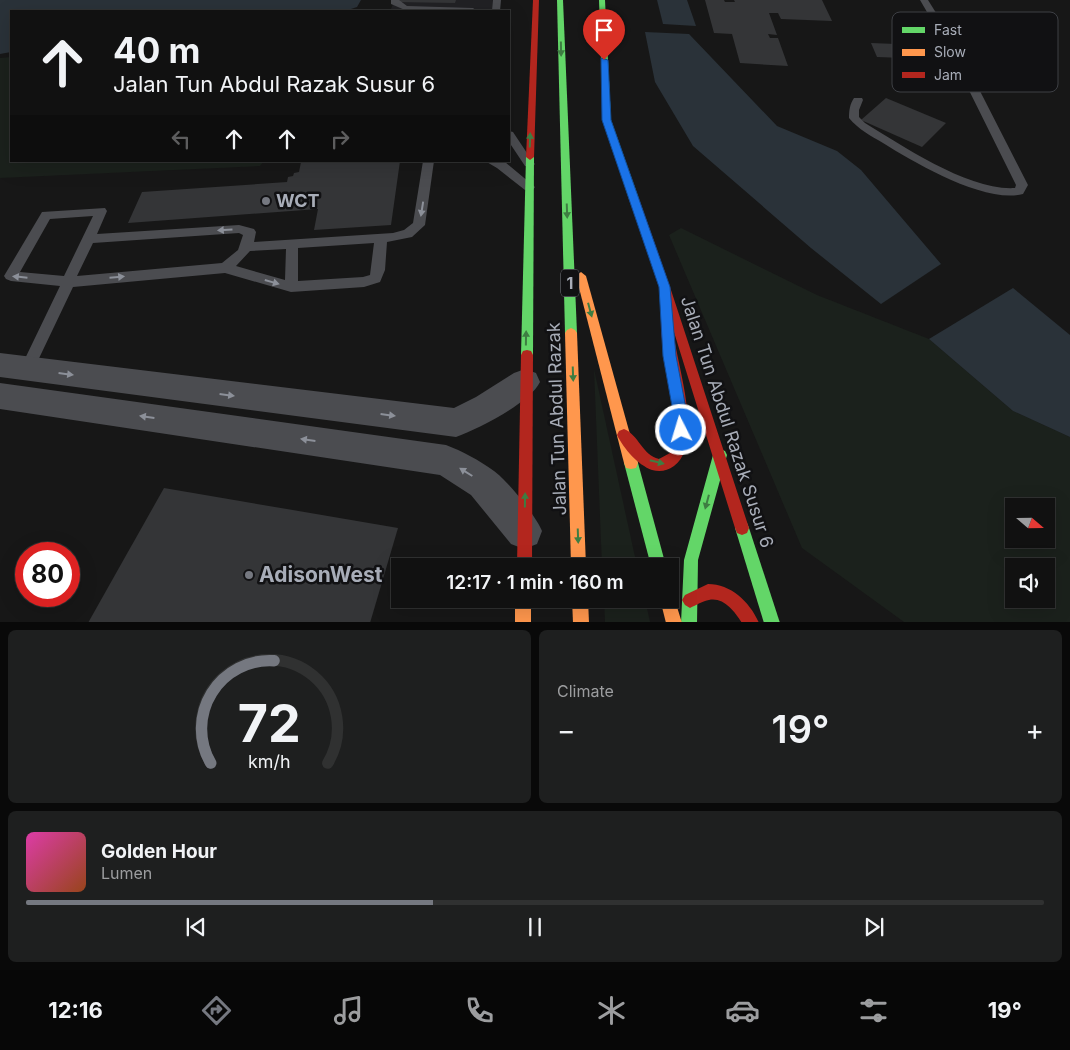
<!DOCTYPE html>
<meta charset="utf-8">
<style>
:root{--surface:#111;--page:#1e1f1f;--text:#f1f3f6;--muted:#9c9d9f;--line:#303131;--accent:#757880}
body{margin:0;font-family:Inter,sans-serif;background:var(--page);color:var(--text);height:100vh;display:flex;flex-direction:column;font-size:19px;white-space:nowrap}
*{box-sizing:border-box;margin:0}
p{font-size:16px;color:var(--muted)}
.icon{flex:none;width:28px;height:28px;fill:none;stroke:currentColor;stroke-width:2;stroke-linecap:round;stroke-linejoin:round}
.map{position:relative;height:622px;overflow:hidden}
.details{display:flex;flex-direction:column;gap:8px;padding:8px;background:#090909;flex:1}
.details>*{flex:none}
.guide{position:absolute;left:10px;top:10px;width:500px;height:152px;border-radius:0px;box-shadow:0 5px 20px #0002,0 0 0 1px var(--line);background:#111;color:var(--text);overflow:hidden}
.needle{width:32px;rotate:110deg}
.controls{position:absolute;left:1005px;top:498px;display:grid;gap:10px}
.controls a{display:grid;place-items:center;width:50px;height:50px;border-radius:0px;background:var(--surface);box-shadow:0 5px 20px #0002,0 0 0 1px var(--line);font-size:25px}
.speed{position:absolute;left:15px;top:542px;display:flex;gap:10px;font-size:25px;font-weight:700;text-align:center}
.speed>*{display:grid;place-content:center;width:65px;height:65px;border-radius:50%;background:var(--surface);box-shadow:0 5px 20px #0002,0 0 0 1px var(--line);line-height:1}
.speed .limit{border:8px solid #d22;background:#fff;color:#111}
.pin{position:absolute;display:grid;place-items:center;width:42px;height:42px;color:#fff;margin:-51px -21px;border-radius:50% 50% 50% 0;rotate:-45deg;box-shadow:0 0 5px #0007}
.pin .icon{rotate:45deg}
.me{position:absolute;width:55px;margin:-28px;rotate:355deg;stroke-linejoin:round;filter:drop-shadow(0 0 4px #0008)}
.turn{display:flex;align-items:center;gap:18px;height:105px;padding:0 20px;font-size:22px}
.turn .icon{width:65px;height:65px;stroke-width:2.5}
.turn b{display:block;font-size:35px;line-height:42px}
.lanes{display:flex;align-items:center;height:48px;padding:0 20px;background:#0003;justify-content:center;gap:25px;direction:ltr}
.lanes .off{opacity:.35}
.big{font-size:38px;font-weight:600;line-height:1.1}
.details .card{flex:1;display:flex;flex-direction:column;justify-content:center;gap:8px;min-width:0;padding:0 18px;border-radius:8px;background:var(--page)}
.details .dial{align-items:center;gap:0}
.dial svg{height:130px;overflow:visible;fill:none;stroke:var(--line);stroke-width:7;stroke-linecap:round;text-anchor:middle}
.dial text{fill:var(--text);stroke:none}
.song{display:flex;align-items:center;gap:15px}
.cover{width:60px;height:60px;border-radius:8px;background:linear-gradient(135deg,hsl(320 70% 55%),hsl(20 70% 35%))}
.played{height:5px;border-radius:2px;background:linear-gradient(90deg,var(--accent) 40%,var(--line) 40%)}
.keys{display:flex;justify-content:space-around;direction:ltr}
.heat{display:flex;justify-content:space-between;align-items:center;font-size:28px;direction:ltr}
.details .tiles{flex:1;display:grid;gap:8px;grid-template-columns:1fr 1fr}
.card:last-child{grid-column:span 2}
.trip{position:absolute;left:391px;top:558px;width:288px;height:50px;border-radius:0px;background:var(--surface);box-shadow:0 5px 20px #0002,0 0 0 1px var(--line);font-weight:600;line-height:50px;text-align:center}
.menu{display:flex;height:80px;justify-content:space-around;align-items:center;background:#070707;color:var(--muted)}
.menu .icon{width:35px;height:35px}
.menu .selected{color:var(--accent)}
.menu b{font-size:22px;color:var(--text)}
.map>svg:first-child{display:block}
</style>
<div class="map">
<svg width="1070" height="623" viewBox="0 0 1070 623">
<rect width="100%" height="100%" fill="#171717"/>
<!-- built -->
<polygon fill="#212124" points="395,0 494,0 493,11 390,11"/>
<!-- green -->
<g fill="#1b211c" fill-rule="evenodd">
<polygon points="11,57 11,161 264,161 260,166 0,178 0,58"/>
<path d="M681 228 817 295 929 339 1013 411 1070 437V622H904L802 548 669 235ZM1014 506H1046V539H1014ZM1014 566H1046V599H1014Z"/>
<polygon points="594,369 637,566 602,566"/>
<polygon points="604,599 645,599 650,622 605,622"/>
</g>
<!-- water -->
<g fill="#2a3239">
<polygon points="0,0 361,0 357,7 345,11 11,11 11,52 0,54"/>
<polygon points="657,0 687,0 696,26 663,24"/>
<polygon points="645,32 689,34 777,126 837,151 861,170 941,264 881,304 811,248 693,146 655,82"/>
<polygon points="1013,288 1070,335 1070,437 1013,411 929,339"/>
</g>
<!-- building -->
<g fill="#343537">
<polygon points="395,0 456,0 455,3 395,2"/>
<polygon points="705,0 724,0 725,2 735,2 734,0 822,0 832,21 781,19 778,13 769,13 777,35 768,34 770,38 778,38 788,66 740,63 732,34 714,33"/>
<polygon points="871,43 896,44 904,58 877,57"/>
<polygon points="886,98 946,123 922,147 861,120"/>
<polygon points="400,161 391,225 314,230 318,209 128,223 142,192 287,182 288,177 293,176 294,173 299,172 301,162"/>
<polygon points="164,488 398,528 370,623 88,623"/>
</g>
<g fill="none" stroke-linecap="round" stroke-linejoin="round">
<!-- lane -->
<g fill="#4b4c50" fill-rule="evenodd">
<polygon points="391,0 399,0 407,6 473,8 477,11 405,10 391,4"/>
<polygon points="493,0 501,0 500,11 492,11"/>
<path d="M920 0H928L958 48 1028 185 1023 194C985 204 915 163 883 143 871 136 858 129 849 118 849 110 850 104 854 98H862L863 100 859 110V117L865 123C903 146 969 191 1015 188L1016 185 948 48Z"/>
<polygon points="509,131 513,132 533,162 535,164 533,166 525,166 509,142"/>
<path d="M423 161H434L425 225 412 237 387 242 385 270 380 282 364 287 291 292 225 273 73 287 32 373 27 375 22 373 20 369 60 286 11 281 6 279 4 276 42 212 105 208 107 211 97 234 239 225 254 229 256 232 254 242 393 233 404 230 413 223ZM93 216 64 276 20 272 50 219ZM239 233 243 235 238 250 222 263 77 276 93 243ZM374 243 370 275 363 277 298 281V248ZM286 249 285 280 236 266 250 251Z"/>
<polygon points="485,161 505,162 535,187 533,190 525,190 497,168"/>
</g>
<!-- street -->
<g fill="#4b4c50" fill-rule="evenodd">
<path d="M0 353 454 408 476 397 514 373 525 369 536 373 540 382C530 403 478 429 456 437L0 377Z"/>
<path d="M0 383 446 445C462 451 479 460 494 471 507 480 536 516 542 531L537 544 524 549 511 544 471 495 440 475 0 409Z"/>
</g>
<!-- fast -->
<g fill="#63d668" fill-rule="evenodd">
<polygon points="557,0 563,0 577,333 575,336 567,336 565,333"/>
<polygon points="599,0 605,0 611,120 639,199 634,202 629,199 603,120"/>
<polygon points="530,154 534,157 533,355 531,359 527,360 523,359 521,355 526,157"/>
<polygon points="720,449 725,451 727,455 698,560 697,623 681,623 684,560 713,455 715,451"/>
<polygon points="631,457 636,458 638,463 666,566 651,566 624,463 626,458"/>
<polygon points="742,521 747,523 749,528 780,623 764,623 735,528 737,523"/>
</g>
<!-- slow -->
<g fill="#ff974d" fill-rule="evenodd">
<polygon points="581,272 586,276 638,463 636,468 631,469 626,468 624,463 576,276"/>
<polygon points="571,328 575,330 577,333 586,566 571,566 565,333 567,330"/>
<polygon points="670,592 673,594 682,623 666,623 660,599 670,599"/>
<rect x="515" y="599" width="16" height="24"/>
<polygon points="572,599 588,599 589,623 573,623"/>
</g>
<!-- jam -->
<g fill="#b3261e" fill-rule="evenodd">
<polygon points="533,0 539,0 534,157 530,160 526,157"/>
<path d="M634 196 639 199 670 287 749 528 747 533 742 535 737 533 735 528 673 329C676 363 705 443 674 466 667 471 660 472 652 470 638 465 624 449 617 435L619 431 624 429C639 435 642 455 659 459L670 453C684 418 666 375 662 340 660 322 663 303 659 286 653 257 639 227 629 199Z"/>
<polygon points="527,350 531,351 533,355 532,566 517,566 521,355 523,351"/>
<path d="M708 584C731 584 750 602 759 623H742C735 612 724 597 709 600 703 601 696 605 690 608L685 605 682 600 685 595Z"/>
</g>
</g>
<!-- one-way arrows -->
<defs><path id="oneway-solid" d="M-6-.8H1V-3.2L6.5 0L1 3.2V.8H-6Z" transform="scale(1.25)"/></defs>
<g fill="#3e7d42">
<use href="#oneway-solid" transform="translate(561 49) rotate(89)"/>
<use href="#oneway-solid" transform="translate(530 140) rotate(-88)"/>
<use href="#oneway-solid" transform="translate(567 211) rotate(88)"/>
<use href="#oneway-solid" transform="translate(590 310) rotate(75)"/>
<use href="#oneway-solid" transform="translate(526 338) rotate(-89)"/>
<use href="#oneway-solid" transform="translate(573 374) rotate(88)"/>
<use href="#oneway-solid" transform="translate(657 462) rotate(14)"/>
<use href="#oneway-solid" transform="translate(525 500) rotate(-89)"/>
<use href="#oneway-solid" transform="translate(707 502) rotate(105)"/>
<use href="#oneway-solid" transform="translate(578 536) rotate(88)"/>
</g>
<g fill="#8c9099">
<use href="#oneway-solid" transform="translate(422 209) rotate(99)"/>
<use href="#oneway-solid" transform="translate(225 230) rotate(176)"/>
<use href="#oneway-solid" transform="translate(20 277) rotate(-174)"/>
<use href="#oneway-solid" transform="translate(117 277) rotate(-5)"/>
<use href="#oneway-solid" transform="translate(272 282) rotate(16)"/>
<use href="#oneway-solid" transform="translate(66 374) rotate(7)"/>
<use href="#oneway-solid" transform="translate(227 395) rotate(7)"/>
<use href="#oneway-solid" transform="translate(388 415) rotate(7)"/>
<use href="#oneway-solid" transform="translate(147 417) rotate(-172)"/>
<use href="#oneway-solid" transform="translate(308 440) rotate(-172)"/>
<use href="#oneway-solid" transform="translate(466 472) rotate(-148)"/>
</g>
<!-- route -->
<polygon fill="#1a73e8" stroke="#114b97" points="601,58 608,60 611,120 670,287 676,356 688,419 686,434 681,436 677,434 663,356 659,287 602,120"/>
<!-- markers -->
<g fill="#757880" stroke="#111113" stroke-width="2">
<circle cx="266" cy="201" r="5"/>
<circle cx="249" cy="575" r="5"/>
</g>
<g text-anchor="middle" stroke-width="5" stroke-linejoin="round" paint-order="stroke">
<!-- shield labels -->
<rect fill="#111113" stroke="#7b7e86" stroke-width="1" x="561" y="269.5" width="18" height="27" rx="4"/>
<g font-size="16" font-weight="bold" fill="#a8adb8">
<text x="570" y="289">1</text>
</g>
<!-- poi labels -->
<g font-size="18" font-weight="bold" fill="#a8adb8" stroke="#111113" text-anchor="start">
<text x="276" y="207">WCT</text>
</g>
<!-- street labels -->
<g font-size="18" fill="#a8adb8" stroke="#111113">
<text transform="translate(557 419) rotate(-92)" y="6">Jalan Tun Abdul Razak</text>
<text transform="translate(727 422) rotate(72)" y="6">Jalan Tun Abdul Razak Susur 6</text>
</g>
<!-- near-poi labels -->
<g font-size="21" font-weight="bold" fill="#a8adb8" stroke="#111113" text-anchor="start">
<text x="259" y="582">AdisonWest</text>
</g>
</g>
<!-- legend -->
<rect x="892" y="12" width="166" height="80" rx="8" fill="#111113" stroke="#3e4045" stroke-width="1"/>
<rect x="902" y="27" width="23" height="6" fill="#63d668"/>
<rect x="902" y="49" width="23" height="7" fill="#ff974d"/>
<rect x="902" y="72" width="23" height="6" fill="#b3261e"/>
<g font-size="14" fill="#a8adb8">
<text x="934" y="35">Fast</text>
<text x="934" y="57">Slow</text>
<text x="934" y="80">Jam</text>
</g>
</svg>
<div class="controls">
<a><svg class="needle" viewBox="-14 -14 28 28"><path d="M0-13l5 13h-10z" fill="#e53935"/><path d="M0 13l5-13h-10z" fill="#9c9d9f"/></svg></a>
<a><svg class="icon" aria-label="sound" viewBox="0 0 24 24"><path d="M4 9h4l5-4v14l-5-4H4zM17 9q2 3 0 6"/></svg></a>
</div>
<div class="speed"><div class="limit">80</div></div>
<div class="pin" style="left:604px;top:60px;background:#d93025"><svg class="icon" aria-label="arrive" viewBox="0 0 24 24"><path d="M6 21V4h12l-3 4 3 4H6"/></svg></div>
<svg class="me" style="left:681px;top:430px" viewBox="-20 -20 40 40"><circle r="17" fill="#1a73e8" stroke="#fff" stroke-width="3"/><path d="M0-11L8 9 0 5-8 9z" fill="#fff"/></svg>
<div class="trip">12:17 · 1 min · 160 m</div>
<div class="guide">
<div class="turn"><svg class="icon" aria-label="ahead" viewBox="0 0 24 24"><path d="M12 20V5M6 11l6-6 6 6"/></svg><div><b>40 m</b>Jalan Tun Abdul Razak Susur 6</div></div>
<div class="lanes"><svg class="icon off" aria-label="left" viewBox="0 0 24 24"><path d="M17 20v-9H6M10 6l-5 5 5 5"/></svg><svg class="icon" aria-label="ahead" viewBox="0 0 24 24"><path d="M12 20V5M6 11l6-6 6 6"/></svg><svg class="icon" aria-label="ahead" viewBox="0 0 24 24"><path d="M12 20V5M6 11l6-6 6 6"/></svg><svg class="icon off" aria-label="right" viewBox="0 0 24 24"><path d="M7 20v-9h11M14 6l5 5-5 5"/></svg></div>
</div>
</div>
<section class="details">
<div class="tiles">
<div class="card dial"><svg viewBox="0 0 100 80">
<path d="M14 69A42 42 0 1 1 86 69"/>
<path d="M14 69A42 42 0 0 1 53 6" stroke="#757880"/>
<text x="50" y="56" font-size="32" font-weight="700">72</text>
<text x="50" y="72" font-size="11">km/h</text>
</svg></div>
<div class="card"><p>Climate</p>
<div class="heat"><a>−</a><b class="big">19°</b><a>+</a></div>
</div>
<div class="card">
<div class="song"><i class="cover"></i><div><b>Golden Hour</b><p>Lumen</p></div></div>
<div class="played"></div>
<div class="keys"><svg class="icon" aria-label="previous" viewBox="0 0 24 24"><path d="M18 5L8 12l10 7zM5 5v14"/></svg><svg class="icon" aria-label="pause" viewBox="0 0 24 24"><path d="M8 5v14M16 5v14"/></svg><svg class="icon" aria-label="next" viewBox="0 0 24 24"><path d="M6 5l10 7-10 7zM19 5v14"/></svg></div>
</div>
</div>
</section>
<nav class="menu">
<b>12:16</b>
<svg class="icon selected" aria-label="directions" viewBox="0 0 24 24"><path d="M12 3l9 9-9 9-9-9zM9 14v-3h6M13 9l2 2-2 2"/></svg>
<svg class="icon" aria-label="music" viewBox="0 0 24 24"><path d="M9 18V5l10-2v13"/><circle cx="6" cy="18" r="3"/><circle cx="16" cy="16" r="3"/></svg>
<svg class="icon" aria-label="phone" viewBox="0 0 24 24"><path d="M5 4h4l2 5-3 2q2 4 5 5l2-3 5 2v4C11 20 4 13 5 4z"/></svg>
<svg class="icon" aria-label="climate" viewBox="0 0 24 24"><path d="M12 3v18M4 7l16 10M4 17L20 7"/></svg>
<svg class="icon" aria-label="car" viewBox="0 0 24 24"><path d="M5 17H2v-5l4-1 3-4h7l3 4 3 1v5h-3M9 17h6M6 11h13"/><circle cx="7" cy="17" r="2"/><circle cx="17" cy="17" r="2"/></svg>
<svg class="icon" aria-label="filters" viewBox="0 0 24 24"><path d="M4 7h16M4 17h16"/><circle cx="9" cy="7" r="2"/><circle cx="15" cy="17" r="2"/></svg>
<b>19°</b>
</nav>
